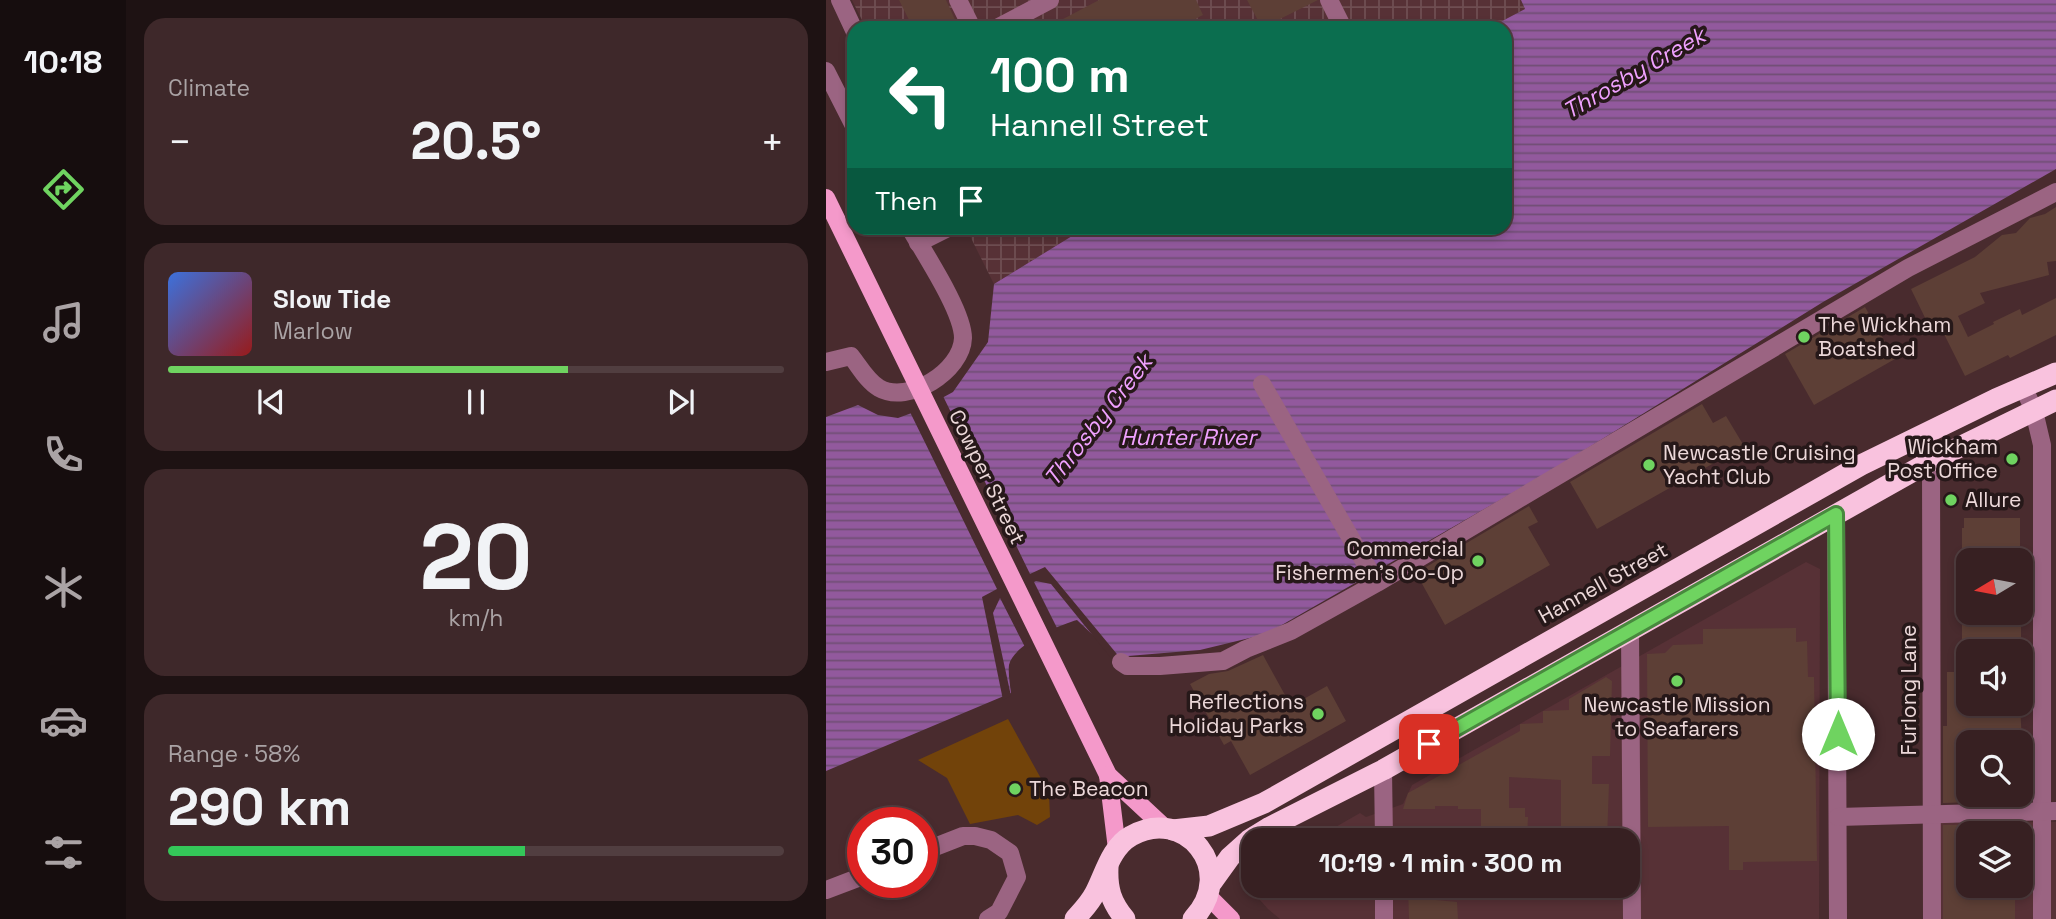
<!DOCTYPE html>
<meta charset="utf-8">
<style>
:root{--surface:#372022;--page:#3e282a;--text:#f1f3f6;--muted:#aaa3a5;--line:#513e40;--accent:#6fd360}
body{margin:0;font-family:"Space Grotesk",sans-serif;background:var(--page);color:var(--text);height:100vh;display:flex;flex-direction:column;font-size:26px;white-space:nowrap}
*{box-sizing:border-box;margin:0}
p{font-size:23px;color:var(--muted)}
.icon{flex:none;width:38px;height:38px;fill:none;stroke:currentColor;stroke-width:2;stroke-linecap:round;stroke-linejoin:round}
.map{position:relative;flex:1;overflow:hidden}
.sheet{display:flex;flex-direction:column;gap:18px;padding:18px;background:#1e1213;width:700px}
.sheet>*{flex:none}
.hud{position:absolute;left:21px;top:21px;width:665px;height:214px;border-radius:21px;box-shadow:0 4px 10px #0003,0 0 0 2px var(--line);background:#0b6e4f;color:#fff;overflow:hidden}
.needle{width:46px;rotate:260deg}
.controls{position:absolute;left:1130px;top:548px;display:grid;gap:14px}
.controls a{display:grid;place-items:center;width:77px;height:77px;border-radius:14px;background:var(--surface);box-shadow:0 4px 10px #0003,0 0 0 2px var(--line);font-size:35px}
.speed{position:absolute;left:21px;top:807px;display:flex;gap:14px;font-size:35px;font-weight:700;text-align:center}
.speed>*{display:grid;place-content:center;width:91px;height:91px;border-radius:50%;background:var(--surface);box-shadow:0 4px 10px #0003,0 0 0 2px var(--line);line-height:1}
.speed .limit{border:10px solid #d22;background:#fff;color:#111}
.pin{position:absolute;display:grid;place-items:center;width:60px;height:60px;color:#fff;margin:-30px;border-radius:14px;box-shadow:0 4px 10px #0006}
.me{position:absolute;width:77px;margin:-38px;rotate:0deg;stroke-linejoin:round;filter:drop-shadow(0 0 5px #0008)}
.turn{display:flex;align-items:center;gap:24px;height:147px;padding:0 28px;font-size:32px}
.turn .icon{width:91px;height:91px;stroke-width:2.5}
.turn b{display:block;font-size:49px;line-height:60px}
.then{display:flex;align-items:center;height:66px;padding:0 28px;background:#0003;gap:14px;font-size:26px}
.big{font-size:52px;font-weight:600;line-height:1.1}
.sheet .widget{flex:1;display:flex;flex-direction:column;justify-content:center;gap:10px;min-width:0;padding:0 24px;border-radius:21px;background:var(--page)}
.sheet .dial{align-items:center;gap:0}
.dial b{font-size:91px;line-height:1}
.song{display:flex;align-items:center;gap:21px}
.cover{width:84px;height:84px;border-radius:10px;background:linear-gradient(135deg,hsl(220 70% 55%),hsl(0 70% 35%))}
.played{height:7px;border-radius:4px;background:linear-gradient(90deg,var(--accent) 65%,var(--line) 65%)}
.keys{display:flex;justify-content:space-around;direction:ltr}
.heat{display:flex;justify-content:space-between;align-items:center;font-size:38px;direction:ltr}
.charge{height:10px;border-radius:5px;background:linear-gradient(90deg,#34c759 58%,var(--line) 0)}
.trip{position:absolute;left:415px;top:828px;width:399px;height:70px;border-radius:21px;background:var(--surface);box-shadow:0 4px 10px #0003,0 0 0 2px var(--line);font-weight:600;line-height:70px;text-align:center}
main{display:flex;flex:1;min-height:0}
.tab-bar{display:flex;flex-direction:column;width:126px;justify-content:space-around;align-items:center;background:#160d0e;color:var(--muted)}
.tab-bar .icon{width:49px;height:49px}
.tab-bar .on{color:var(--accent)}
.tab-bar b{font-size:32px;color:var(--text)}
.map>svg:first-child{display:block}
</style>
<main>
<nav class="tab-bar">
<b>10:18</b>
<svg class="icon on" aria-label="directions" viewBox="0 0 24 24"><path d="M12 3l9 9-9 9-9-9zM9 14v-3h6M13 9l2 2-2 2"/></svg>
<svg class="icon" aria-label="music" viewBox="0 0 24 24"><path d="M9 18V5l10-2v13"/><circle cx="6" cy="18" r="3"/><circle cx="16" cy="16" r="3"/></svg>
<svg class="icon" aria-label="phone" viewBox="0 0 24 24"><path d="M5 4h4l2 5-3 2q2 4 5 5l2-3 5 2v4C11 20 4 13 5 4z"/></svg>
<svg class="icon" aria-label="climate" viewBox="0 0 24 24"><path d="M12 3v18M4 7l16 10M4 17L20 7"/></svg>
<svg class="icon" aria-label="car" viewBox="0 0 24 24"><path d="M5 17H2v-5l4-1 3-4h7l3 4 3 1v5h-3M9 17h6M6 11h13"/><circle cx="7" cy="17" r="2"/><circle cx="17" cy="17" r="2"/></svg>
<svg class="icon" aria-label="filters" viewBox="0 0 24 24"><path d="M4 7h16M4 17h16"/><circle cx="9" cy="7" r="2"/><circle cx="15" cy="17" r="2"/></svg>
</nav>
<section class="sheet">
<div class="widget"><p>Climate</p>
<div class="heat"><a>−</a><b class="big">20.5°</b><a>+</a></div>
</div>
<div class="widget">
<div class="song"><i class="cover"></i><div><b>Slow Tide</b><p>Marlow</p></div></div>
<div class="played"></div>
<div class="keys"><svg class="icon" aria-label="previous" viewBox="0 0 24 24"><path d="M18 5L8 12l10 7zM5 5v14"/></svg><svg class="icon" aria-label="pause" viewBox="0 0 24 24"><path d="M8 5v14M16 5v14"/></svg><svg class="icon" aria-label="next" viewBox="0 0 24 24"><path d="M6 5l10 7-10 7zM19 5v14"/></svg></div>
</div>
<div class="widget dial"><b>20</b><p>km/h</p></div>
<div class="widget"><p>Range · 58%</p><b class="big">290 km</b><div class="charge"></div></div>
</section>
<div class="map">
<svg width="1230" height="919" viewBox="0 0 1230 919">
<defs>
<pattern id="industrial-grid" width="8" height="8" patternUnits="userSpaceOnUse" patternTransform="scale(1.75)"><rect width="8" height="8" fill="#573136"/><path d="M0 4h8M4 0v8" fill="none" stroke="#6f4e52"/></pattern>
<pattern id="water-rules" width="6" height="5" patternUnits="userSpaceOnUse" patternTransform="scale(1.75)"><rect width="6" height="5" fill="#92599d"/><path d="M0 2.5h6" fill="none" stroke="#704e74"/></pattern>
</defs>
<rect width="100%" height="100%" fill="#492b2e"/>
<!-- built -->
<g fill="#573136" fill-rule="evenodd">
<polygon points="980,562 994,569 993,919 454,919 442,909 417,881 427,875 427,886 802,886 802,840 487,840 534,813 540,817 577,804 586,785"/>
<path d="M1230 822V919H1111L1110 823ZM1143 833H1195V886H1143Z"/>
</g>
<!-- industrial -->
<g fill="url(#industrial-grid)">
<polygon points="26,0 695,0 699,9 663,28 40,28"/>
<polygon points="140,228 259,228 168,284"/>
</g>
<!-- green -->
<polygon fill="#72430a" points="182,719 223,793 224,817 211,825 192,815 144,824 121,778 92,760"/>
<!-- water -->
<path fill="url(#water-rules)" d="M695 0H1230V169L997 302 723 472 440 634 374 650 290 657 251 620C233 625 187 645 183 665 182 673 184 684 185 693L0 771V417L32 405 52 415 72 418 94 410 127 392 162 342 168 284 259 228H679V28H663L699 9Z"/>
<!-- pier -->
<polygon fill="#492b2e" points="116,394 204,574 219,567 295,659 287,660 285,658 225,584 210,581 208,582 232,630 200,649 174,598 167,613 185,696 177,700 156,597 171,589 83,410"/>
<!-- building -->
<g fill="#5d3f36">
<polygon points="73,0 120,0 133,28 87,28"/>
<polygon points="273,0 370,0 377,15 352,28 220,28"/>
<polygon points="421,0 492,0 436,28"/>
<polygon points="1230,207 1230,261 1221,262 1223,275 1154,293 1159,303 1132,316 1142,337 1168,324 1167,322 1194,309 1196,315 1230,298 1230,335 1184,358 1182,355 1139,376 1113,324 1104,328 1085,289 1149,257 1176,235 1190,233 1204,218 1219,214"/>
<polygon points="1039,307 1069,359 988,405 959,354"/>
<polygon points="876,404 887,423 900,416 918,446 771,529 744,482"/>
<polygon points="703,506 712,522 702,527 724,565 619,625 590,573"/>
<polygon points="1138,518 1194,518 1194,560 1136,560 1136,528 1138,528"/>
<rect x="1136" y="612" width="59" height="39"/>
<polygon points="970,628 970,642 981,641 982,677 988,677 991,861 917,862 917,870 903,870 903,826 822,827 821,654 839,653 847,645 877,644 877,629"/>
<polygon points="437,655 465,706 501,686 520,721 424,775 405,741 398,745 364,684 383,674 402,671"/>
<polygon points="1121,672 1143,672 1143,704 1194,704 1196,742 1143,742 1143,794 1184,794 1185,801 1117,803 1117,726 1121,726"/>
<polygon points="780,677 786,681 784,756 766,756 766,784 783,784 781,840 753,840 753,838 750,838 750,826 735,826 735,780 683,777 683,808 699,808 699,817 702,817 701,840 655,838 655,809 632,809 632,806 609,806 609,809 577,809 582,793 694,731 694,724 717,723 717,711 743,710 743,699"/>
<polygon points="1185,824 1185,833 1143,833 1143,886 1189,886 1189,919 1117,919 1117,825"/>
<polygon points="582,886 607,886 610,900 631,902 632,919 583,919"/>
</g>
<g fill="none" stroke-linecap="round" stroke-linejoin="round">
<!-- minor -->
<g stroke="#9b6482" stroke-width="18">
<polyline points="14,0 28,30"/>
<polyline points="132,0 146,28"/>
<polyline points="503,0 517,28"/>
<polyline points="171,28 224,0"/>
<polyline points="0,71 28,126"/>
<polyline points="92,243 122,228"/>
<path d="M0 362 25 356C33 366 41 381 53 388 82 405 136 371 137 338 137 311 98 253 84 228"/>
<polyline points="436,384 546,575"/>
<polyline points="1197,386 1208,411 1216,445 1216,919"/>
<polyline points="1105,461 1106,919"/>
<polyline points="1010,514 1012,919"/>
<polyline points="804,630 806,919"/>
<polyline points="295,662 301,666 334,666 397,661 420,649 465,631 551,583 1082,268 1230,192"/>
<polyline points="557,770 558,840"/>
<polyline points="1012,817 1230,811"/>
<polyline points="96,852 137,836 149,836 165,840 184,853 191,877 173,912 162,919"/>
<polyline points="558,886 558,919"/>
<polyline points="0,890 37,876"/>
</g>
<!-- major -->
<g stroke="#f499ca" stroke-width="18">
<polyline points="0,198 282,775 339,828"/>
<polyline points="282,775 291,849"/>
<polyline points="382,896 405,919"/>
</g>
<!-- highway -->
<g stroke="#f9c2de" stroke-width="21">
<polyline points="347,830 383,826 438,803 1035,465 1170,399 1230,373"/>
<path d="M282 867C281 889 285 902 299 919"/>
<polyline points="386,882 404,857 423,840 444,827 557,770 1105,461 1230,400"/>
<path d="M249 919C256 911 264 903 269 893 279 874 285 847 305 836 358 805 413 870 367 919"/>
</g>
</g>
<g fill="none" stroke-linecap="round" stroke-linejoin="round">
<defs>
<polyline id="route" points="603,744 1010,514 1012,734"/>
</defs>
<!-- route casing -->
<use href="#route" stroke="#48893e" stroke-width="18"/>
<!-- route -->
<use href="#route" stroke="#6fd360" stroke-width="12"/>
</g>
<!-- markers -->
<g fill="#6fd360" stroke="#261819" stroke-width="2.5">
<circle cx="978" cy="337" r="7"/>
<circle cx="1186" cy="459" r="7"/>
<circle cx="823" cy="465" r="7"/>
<circle cx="1125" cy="500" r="7"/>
<circle cx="652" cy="561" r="7"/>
<circle cx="851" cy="681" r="7"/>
<circle cx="492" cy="714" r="7"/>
<circle cx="189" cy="789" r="7"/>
</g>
<g text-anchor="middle" stroke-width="7" stroke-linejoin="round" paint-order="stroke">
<!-- poi labels -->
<g font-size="21" fill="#ecd8d9" stroke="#261819" text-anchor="start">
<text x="992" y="332">The Wickham<tspan x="992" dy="24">Boatshed</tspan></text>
<text x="1172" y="454" text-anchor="end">Wickham<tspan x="1172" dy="24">Post Office</tspan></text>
<text x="837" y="460">Newcastle Cruising<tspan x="837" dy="24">Yacht Club</tspan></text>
<text x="1139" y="507">Allure</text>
<text x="638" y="556" text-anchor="end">Commercial<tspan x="638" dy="24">Fishermen’s Co-Op</tspan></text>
<text x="478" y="709" text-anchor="end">Reflections<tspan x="478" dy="24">Holiday Parks</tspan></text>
<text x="851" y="712" text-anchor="middle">Newcastle Mission<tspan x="851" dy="24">to Seafarers</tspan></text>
<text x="203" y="796">The Beacon</text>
</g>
<!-- street labels -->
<g font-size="21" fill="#ecd8d9" stroke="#261819">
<text transform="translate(161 477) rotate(64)" y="7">Cowper Street</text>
<text transform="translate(777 583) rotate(-29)" y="7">Hannell Street</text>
<text transform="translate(1083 690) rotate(-90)" y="7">Furlong Lane</text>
</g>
<!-- water labels -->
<g font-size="23" font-style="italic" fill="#f0a1ff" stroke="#261819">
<text transform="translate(808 73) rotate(-30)" y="8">Throsby Creek</text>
<text transform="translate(272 420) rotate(-52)" y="8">Throsby Creek</text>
<text x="362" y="445">Hunter River</text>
</g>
</g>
</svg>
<div class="controls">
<a><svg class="needle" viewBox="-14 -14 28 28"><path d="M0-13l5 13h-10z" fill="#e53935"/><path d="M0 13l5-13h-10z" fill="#aaa3a5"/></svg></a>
<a><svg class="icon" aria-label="sound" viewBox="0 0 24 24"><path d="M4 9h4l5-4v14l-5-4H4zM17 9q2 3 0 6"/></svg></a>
<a><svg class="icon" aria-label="search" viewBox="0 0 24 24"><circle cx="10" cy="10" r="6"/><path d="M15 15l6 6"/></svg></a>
<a><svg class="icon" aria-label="layers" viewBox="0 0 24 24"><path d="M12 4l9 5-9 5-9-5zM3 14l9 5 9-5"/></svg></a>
</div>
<div class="speed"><div class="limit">30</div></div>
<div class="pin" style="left:603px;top:744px;background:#d93025"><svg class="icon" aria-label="arrive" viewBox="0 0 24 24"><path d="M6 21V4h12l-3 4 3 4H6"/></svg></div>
<svg class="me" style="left:1012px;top:734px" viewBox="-20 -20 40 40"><circle r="19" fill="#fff"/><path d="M0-13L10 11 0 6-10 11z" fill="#6fd360"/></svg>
<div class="trip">10:19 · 1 min · 300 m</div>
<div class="hud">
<div class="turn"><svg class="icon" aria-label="left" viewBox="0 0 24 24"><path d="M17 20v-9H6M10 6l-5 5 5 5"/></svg><div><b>100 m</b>Hannell Street</div></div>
<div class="then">Then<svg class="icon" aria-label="arrive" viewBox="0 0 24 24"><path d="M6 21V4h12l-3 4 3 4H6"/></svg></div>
</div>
</div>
</main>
